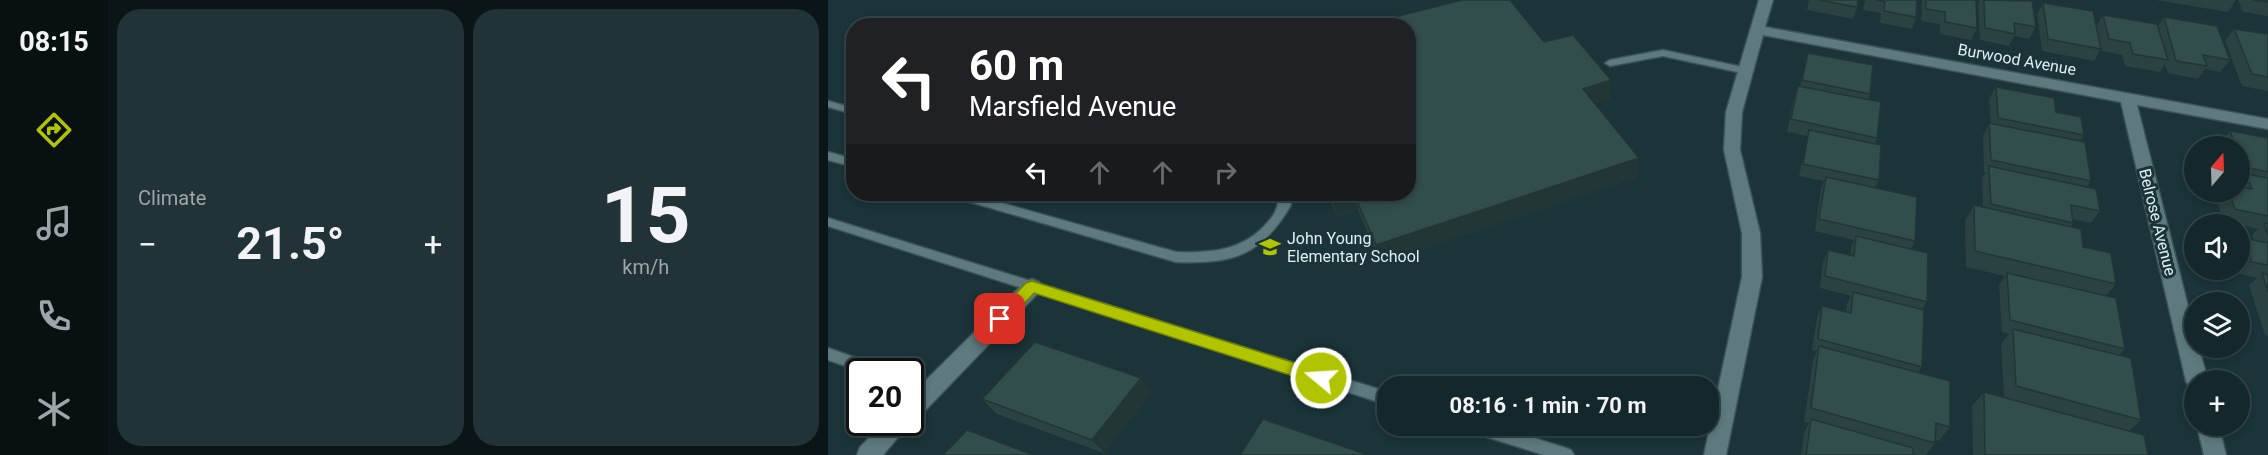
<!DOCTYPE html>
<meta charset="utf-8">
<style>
:root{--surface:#14272b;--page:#213337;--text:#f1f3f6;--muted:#9da5a9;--line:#334447;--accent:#b0c500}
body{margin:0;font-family:Roboto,sans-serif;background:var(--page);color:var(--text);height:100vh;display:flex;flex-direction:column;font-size:22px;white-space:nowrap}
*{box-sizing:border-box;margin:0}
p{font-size:20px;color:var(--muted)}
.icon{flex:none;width:33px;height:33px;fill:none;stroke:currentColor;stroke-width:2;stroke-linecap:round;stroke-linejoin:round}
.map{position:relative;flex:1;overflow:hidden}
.side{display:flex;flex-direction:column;gap:9px;padding:9px;background:#0b1518;width:720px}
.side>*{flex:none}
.hud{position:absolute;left:18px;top:18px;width:570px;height:183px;border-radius:24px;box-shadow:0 3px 9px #0003,0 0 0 2px var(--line);background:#202124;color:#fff;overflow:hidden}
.needle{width:39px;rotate:19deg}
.controls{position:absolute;left:1356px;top:136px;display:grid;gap:12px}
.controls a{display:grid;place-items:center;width:66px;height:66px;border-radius:50%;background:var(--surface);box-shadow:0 3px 9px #0003,0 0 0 2px var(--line);font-size:30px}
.speed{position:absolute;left:18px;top:358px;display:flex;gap:12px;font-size:30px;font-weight:700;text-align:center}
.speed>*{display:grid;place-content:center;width:78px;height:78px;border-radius:50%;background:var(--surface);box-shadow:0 3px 9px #0003,0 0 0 2px var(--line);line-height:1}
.speed .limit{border:3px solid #111;border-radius:9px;background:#fff;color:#111}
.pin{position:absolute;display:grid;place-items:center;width:51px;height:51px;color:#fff;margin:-26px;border-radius:12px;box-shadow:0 3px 9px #0006}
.me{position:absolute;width:66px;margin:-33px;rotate:288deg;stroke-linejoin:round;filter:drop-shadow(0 0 4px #0008)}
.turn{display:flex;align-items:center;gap:21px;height:126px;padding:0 24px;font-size:27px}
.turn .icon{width:78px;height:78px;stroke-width:2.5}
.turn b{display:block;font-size:42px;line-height:51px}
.lanes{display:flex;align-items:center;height:57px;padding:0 24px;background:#0003;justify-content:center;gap:30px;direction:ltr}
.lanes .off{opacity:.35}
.big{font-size:45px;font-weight:700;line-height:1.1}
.side .card{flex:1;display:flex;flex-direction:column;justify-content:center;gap:9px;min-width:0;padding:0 21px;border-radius:24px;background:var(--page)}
.side .dial{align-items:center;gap:0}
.dial b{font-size:78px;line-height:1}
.heat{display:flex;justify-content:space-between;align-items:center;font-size:33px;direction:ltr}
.side .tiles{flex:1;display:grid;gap:9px;grid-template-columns:repeat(2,1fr)}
.trip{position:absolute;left:549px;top:376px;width:342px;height:60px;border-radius:24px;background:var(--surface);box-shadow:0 3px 9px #0003,0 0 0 2px var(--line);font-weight:700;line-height:60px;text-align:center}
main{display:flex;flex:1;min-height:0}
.tabs{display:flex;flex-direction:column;width:108px;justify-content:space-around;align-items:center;background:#081011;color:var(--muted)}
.tabs .icon{width:42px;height:42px}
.tabs .active{color:var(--accent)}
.tabs b{font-size:27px;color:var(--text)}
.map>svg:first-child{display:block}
</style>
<main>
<nav class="tabs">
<b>08:15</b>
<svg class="icon active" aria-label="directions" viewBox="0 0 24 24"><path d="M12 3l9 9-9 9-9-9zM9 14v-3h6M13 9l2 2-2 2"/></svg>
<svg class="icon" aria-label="music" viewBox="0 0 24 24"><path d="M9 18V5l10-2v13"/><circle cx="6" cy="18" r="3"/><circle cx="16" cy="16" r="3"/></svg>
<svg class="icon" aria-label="phone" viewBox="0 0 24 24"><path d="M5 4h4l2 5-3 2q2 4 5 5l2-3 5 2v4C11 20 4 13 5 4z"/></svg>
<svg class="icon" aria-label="climate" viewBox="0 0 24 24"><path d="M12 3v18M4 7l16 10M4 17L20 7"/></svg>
</nav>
<section class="side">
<div class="tiles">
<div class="card"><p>Climate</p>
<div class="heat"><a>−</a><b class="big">21.5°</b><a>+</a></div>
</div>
<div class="card dial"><b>15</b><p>km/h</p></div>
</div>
</section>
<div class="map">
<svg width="1440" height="455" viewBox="0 0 1440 455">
<rect width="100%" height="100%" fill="#1a3439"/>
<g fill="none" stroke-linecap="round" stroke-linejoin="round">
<defs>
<g id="lane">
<polygon points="835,50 919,68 924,71 919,74 835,56 782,66 777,63 782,60"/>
<polygon points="0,101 26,108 26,114 0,107"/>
<polygon points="0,152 26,159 26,167 0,160"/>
<path d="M123 194H142L348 252C383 253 415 251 439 223 448 213 451 206 450 194H460L463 205C433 256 405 264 348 262L125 197Z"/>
<polygon points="0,218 560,392 560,405 0,226"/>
<polygon points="0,348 57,368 59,372 35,372 0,360"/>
<polygon points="82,377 108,386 110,390 108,394 103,396 82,389"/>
<polygon points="639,426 668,426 738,448 743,450 746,455 716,455 646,433 641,431"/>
</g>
<g id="street">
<polygon points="931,0 945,0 937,27 1440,119 1440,129 1309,105 1366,330 1366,348 1371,348 1380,381 1366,381 1366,389 1362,388 1358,381 1293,102 935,35 914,112 912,150 932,233 934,277 898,455 876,455 914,277 914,233 896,150 898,112"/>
<polygon points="204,279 211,282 214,287 211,292 90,418 82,421 82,396 197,282"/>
<polygon points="56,423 82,423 55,455 29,455 32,447"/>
<polygon points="1369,426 1391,426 1398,455 1376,455"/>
</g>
</defs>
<!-- lane casing -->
<use href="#lane" stroke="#3b5356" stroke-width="3"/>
<!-- street casing -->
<use href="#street" stroke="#3b5356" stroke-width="3"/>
<!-- lane -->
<use href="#lane" fill="#5e7a7f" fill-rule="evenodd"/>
<!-- street -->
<use href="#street" fill="#5e7a7f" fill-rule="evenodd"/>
</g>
<!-- wall -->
<g fill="#2a4241">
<polygon points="981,0 1030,0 1029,7 1025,19 979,10"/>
<polygon points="1037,0 1089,0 1088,17 1084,29 1052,23 1053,13 1035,10"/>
<polygon points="1094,0 1148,0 1149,28 1143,40 1112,34 1112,24 1093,21"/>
<polygon points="1152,0 1200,0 1208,27 1201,39 1186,36 1181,46 1152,40 1150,4"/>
<polygon points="1328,0 1408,0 1400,12"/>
<polygon points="1410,0 1440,0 1440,16 1415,12"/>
<polygon points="1215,3 1269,26 1275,15 1330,26 1336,17 1402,60 1392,72 1377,69 1370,79 1340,73 1337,64 1332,72 1297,66 1294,55 1273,51 1273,49 1266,61 1214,51 1209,15"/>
<polygon points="1406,29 1440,34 1440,91 1414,86 1397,41"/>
<polygon points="716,42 782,99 767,103 809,177 553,263 530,210 509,217 500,194 580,194"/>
<polygon points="980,53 1042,94 1040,100 1049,138 1047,144 1051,180 1047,188 1087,241 1083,249 1099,302 1094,309 1094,367 1090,372 1122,427 1111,441 1108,440 1107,443 1098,455 1090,455 1085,454 1085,455 973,455 976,433 981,423 976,422 985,361 989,351 984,350 989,317 994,306 1018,312 1019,304 1023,296 992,288 995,262 1000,250 1022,255 1023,248 1026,240 987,231 993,189 996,181 971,176 980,136 959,132 966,98 970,86 972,86"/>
<polygon points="1168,87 1228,112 1256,135 1252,141 1263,181 1259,187 1272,211 1263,223 1245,219 1245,223 1243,226 1255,247 1288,284 1278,296 1297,349 1291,355 1313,420 1301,431 1320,455 1145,455 1144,406 1156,392 1176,397 1173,344 1181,334 1174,332 1171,285 1177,276 1138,267 1137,221 1146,205 1155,207 1154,178 1158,172 1156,172 1155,136 1161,123 1163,124 1161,99"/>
<polygon points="1402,131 1440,138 1440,336 1437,335 1421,285 1429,278 1412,274 1411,270 1412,270 1412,243 1416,238 1425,240 1424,235 1430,229 1395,221 1388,196 1392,192 1412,192 1412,147 1379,147 1383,142 1392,144"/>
<polygon points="324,392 276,453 169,414 154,399"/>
</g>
<!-- shaded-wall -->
<g fill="#223635">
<polygon points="783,80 782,99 755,107 755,89"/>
<polygon points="811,158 809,177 553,263 548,245"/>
<polygon points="520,194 526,194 530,210 509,217 504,198"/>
<polygon points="313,378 324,392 276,453 264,440"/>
</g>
<!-- building -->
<g fill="#314d4c" stroke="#223635" stroke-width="1.5">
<polygon points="634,0 682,0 716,42 745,35 783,80 755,89 811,158 548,245 526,194 580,194 580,26 531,26"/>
<polygon points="990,0 1030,0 1029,7"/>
<polygon points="1048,0 1089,0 1088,17 1056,11 1057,2"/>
<polygon points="1098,0 1148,0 1149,28 1117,22 1117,12 1098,9"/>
<polygon points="1156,0 1204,1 1208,27 1186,23 1187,34 1157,28"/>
<polygon points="1425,0 1440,0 1440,2"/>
<polygon points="1215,3 1265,11 1273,49 1220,39"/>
<polygon points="1275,15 1329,24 1340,60 1305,54 1302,43 1281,39"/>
<polygon points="1336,17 1389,26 1402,60 1375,55 1379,66 1348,61"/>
<polygon points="1406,29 1440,34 1440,77 1424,74"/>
<polygon points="980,53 1045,65 1042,94 974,80"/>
<polygon points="970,86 1053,102 1049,138 963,119"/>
<polygon points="1168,87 1226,98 1228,112 1253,117 1256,135 1170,118"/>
<polygon points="1161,123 1257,142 1263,181 1163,160"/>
<polygon points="981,130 1053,145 1051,180 975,164"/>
<polygon points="1402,131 1440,138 1440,172 1412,166 1412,147 1384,147 1383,142 1408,147"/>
<polygon points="1161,166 1268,189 1272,211 1243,205 1245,223 1163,204"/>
<polygon points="1418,174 1440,178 1440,216 1407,209 1401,192 1412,192 1412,187 1424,189"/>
<polygon points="998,177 1089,197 1087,241 991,219"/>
<polygon points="502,194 520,194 504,198"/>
<polygon points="1146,205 1253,229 1255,247 1283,253 1288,284 1147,251"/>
<polygon points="1436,223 1440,224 1440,235"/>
<polygon points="1028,236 1100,253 1099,302 997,276 1000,250 1026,256"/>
<polygon points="1416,238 1440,243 1440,265 1424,262"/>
<polygon points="1179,273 1288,298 1297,349 1182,320"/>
<polygon points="1434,273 1440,275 1440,292"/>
<polygon points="1025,292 1096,310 1094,367 990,339 994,306 1023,313"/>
<polygon points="1185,329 1303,358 1313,420 1188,386"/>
<polygon points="207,342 313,378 264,440 154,399"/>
<polygon points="991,346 1122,381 1122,427 1108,423 1107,443 983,408"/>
<polygon points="1156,392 1316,435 1320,455 1157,455"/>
<polygon points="435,419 540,455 412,455"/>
<polygon points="983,419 1085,448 1085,455 978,455"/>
<polygon points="139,430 205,455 115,455"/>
</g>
<!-- route -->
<polygon fill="#b0c500" stroke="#728000" stroke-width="1.5" points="204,281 493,371 498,373 501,378 498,383 493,385 206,293 178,323 167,323 165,319 167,315 198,283"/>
<!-- icons -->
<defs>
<symbol id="school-bare" viewBox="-9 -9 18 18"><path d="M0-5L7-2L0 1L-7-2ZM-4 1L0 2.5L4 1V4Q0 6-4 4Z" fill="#b0c500" stroke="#1a3439" stroke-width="2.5" paint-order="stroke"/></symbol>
</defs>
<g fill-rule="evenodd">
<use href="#school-bare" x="427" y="232" width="30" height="30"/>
</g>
<g text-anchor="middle" stroke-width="6" stroke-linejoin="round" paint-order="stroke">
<!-- street labels -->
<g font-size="16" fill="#dfeef1" stroke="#1a3439">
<text transform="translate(1189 59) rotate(10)" y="6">Burwood Avenue</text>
<text transform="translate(1330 222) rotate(76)" y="6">Belrose Avenue</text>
</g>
<!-- poi labels -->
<g font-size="16" fill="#dfeef1" stroke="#1a3439" text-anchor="start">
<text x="459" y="244">John Young<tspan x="459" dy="18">Elementary School</tspan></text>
</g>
</g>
</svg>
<div class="controls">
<a><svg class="needle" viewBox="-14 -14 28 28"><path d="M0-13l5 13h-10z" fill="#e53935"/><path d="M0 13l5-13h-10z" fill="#9da5a9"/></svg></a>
<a><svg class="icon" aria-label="sound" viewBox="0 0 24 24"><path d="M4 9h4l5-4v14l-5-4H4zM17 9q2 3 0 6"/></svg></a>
<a><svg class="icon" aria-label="layers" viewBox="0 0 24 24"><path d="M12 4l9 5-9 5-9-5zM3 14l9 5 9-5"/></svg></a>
<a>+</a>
</div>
<div class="speed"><div class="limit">20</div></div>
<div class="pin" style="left:172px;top:319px;background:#d93025"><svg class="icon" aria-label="arrive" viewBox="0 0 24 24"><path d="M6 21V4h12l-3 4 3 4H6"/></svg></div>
<svg class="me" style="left:493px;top:378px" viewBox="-20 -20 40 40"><circle r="17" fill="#b0c500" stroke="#fff" stroke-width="3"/><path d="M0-11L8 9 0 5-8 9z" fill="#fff"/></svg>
<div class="trip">08:16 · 1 min · 70 m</div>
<div class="hud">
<div class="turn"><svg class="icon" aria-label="left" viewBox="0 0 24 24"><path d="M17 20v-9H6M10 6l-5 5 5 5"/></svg><div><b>60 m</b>Marsfield Avenue</div></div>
<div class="lanes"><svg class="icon" aria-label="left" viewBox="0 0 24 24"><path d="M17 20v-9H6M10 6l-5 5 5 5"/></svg><svg class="icon off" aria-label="ahead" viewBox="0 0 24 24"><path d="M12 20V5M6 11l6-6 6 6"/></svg><svg class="icon off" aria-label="ahead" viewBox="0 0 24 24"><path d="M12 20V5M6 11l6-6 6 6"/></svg><svg class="icon off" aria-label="right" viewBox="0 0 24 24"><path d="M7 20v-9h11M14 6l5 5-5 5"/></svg></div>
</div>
</div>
</main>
